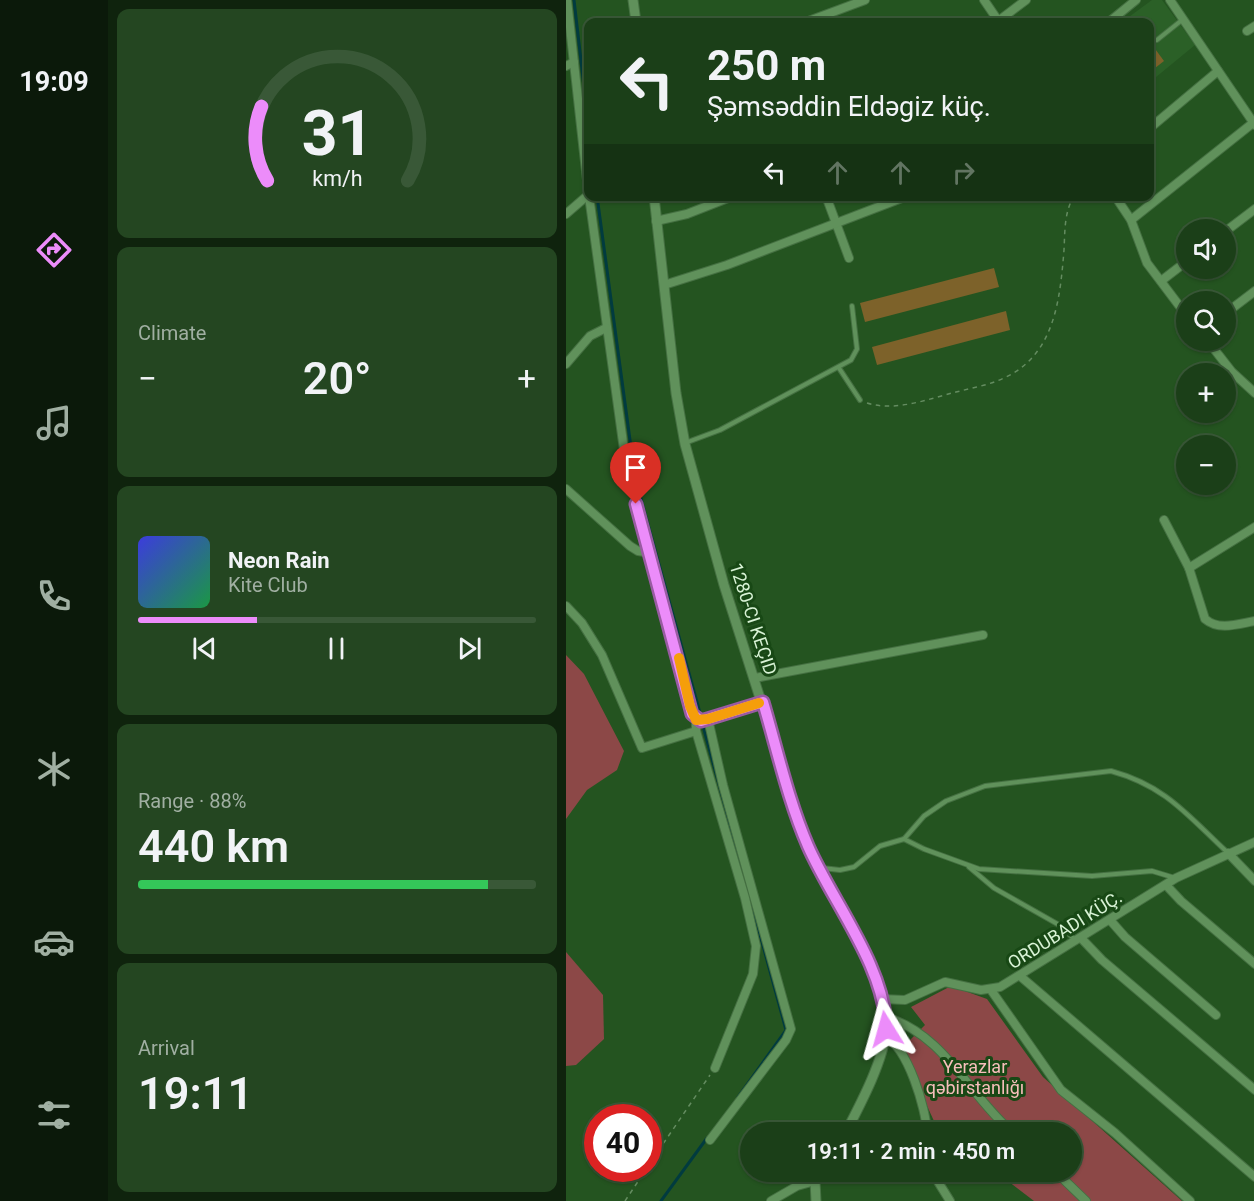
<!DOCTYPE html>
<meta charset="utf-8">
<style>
:root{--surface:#1b3f18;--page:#244621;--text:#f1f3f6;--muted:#a0afa2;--line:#395837;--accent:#ec8cfa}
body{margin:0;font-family:Roboto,sans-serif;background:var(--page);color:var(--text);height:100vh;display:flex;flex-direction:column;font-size:22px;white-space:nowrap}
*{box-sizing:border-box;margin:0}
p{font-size:20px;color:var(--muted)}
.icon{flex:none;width:33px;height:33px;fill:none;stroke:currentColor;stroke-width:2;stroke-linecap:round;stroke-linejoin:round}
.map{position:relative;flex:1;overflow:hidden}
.sheet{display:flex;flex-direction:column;gap:9px;padding:9px;background:#0f230d;width:458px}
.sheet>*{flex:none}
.top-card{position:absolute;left:18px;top:18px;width:570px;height:183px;border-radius:12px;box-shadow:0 2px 4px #0004,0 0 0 2px var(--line);background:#1b3f18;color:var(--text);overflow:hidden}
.fabs{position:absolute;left:610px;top:219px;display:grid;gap:12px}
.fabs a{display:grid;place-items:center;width:60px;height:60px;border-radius:50%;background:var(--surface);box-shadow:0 2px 4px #0004,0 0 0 2px var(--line);font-size:30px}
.speed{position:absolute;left:18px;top:1104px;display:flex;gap:12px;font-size:30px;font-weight:700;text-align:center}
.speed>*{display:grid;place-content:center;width:78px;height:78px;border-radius:50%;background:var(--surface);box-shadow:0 2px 4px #0004,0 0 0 2px var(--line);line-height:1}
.speed .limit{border:9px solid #d22;background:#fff;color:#111}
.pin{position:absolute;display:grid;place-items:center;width:51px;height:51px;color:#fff;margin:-62px -26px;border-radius:50% 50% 50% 0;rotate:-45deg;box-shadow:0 0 6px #0007}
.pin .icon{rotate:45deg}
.me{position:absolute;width:66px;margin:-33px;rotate:352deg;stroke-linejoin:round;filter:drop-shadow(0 0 4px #0008)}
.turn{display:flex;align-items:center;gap:21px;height:126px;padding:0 24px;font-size:27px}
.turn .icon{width:78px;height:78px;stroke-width:2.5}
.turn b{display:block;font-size:42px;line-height:51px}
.lanes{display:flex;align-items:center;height:57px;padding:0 24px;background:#0003;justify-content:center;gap:30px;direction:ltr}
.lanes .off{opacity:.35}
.big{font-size:45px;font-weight:600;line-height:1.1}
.sheet .tile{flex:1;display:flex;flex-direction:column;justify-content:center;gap:9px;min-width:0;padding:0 21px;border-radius:12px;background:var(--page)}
.sheet .dial{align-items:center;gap:0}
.dial svg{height:156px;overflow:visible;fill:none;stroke:var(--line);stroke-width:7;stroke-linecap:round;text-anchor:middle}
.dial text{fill:var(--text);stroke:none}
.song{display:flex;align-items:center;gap:18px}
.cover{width:72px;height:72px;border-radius:9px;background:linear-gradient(135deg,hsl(240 70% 55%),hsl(140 70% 35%))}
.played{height:6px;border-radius:3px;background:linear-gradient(90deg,var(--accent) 30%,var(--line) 30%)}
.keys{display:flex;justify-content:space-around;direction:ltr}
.heat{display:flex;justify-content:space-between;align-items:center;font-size:33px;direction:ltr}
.charge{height:9px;border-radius:4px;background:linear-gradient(90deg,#34c759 88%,var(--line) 0)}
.trip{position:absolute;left:174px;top:1122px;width:342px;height:60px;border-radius:30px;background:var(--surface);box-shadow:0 2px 4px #0004,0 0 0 2px var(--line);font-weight:600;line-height:60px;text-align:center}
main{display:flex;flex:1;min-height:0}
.tabs{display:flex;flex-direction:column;width:108px;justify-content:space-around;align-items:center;background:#0b190a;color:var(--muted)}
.tabs .icon{width:42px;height:42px}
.tabs .active{color:var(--accent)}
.tabs b{font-size:27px;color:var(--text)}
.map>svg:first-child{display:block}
</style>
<main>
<nav class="tabs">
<b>19:09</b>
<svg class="icon active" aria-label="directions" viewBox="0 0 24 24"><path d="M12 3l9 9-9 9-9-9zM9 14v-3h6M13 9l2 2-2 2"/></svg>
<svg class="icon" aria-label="music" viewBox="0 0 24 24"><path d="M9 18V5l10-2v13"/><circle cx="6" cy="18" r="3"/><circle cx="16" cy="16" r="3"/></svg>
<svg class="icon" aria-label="phone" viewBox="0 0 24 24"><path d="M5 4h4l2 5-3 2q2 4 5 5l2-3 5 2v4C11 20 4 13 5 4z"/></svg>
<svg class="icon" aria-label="climate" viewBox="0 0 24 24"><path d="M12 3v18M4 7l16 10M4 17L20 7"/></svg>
<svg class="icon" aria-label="car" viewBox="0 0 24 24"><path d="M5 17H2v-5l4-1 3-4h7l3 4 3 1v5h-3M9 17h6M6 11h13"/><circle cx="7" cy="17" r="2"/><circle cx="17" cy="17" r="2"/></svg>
<svg class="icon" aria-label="filters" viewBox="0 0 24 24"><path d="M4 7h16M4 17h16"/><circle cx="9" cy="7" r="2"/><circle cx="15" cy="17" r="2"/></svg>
</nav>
<section class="sheet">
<div class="tile dial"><svg viewBox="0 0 100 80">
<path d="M14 69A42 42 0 1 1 86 69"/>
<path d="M14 69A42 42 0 0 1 11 31" stroke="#ec8cfa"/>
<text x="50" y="56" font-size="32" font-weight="700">31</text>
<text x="50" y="72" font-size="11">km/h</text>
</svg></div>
<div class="tile"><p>Climate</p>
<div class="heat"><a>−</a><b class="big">20°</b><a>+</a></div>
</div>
<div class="tile">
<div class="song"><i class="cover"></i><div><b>Neon Rain</b><p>Kite Club</p></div></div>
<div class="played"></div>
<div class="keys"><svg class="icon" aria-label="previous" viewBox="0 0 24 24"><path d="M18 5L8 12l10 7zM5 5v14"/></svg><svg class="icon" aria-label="pause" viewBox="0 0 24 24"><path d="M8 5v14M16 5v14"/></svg><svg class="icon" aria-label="next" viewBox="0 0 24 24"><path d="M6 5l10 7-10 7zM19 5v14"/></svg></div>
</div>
<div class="tile"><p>Range · 88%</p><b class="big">440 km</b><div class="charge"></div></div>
<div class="tile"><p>Arrival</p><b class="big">19:11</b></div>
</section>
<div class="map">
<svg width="689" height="1201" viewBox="0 0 689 1201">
<rect width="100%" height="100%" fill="#245420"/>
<!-- built -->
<polygon fill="#2b6027" points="586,0 596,0 629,45 584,82 584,22 556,22"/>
<!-- green -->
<g fill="#8c4847">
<polygon points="0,655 18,674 58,751 51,770 21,790 0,819"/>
<polygon points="0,952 37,995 38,1039 10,1065 0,1066"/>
<polygon points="385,986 421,999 477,1077 616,1201 468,1201 430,1172 424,1179 416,1172 506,1172 506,1132 373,1132 335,1049 359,1025 345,1007"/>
</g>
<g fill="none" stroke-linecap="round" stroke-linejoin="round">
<!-- stream -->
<g stroke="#013b3f" stroke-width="3">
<polyline points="8,0 22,121"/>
<polyline points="31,196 69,477 134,713"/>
<polyline points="137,726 220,1030 172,1097"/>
<polyline points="95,1201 141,1138"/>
</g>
</g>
<!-- building -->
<g fill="#7d622a">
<polygon points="584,42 598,61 584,72"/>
<polygon points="428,268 433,287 299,322 294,303"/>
<polygon points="440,311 444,330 311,365 306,347"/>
</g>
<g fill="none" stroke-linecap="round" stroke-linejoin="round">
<defs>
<g id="service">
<polyline points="591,40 616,20"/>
<polyline points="273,368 294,400"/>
<polyline points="119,443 154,430 285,360 291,349 286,306"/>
<polyline points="338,839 358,849 413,869 526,876 586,871 609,878"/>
<polyline points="403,867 428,888 495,926 510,941"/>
<path d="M256 868 274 870 288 867 314 846 338 839 358 816 380 801 419 786 545 771C600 786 622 816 661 852"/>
</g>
<g id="minor">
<polyline points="1,0 22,189"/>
<polyline points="418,0 433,22"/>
<polyline points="604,0 689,125"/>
<polyline points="240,22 299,0"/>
<polyline points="431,22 460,0"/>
<polyline points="543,22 570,0"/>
<polyline points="681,31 689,26"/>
<polyline points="0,66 8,62"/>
<polyline points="584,128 652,71"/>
<polyline points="23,196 59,457 127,714 135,721 197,702"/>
<polyline points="260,196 283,258"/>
<polyline points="549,196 565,220 581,263 621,316"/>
<polyline points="0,214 22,195"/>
<polyline points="565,220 687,123"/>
<polyline points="90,221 121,214 167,196"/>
<polyline points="660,231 689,209"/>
<polyline points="595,281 621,261"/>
<polyline points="98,285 161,265 341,196"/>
<polyline points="660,313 689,291"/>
<polyline points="641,340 666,372 689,393"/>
<polyline points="0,364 24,336 40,328"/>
<polyline points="0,489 64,546 72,551 85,553"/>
<path d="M598 520 623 568 639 619C653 631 672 624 689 621"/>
<polyline points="623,568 689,527"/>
<polyline points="0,606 16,623 36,655 76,748 130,731"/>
<polyline points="189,678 417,635"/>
<polyline points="142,719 157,785 225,1029 220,1040 144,1140"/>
<polyline points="130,720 130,731 179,898 190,946 187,974 149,1068"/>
<polyline points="662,853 689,881"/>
<polyline points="600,885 615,901 689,964"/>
<polyline points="544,920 559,937 650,1015"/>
<polyline points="515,938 536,960 689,1090"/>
<polyline points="454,976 689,1177"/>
<polyline points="425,990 495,1090 549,1133 624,1201"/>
<polyline points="316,999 339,1000 379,982 415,990 434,987 610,878 689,842"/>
<path d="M320 1017C379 1035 402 1094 446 1132"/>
<path d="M319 1037C342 1047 360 1109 361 1132"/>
<polyline points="366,1172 384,1201"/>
<polyline points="490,1172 520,1201"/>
<polyline points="205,1201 231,1186 249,1181"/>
</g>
<g id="tertiary">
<polyline points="67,0 70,22"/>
<path d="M88 196 110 393 119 444 158 585 235 827C254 879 324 979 320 1030 318 1060 294 1105 280 1132"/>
<polyline points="250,1201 249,1181 255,1172"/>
</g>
</defs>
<!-- service casing -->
<use href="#service" stroke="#457042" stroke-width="6"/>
<!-- minor casing -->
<use href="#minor" stroke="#457042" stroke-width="10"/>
<!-- tertiary casing -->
<use href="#tertiary" stroke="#457042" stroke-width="11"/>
<!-- path -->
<g stroke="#648c60" stroke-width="1.5" stroke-dasharray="4.5 4.5" stroke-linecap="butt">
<path d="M301 403C330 412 362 399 390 392 406 388 423 385 438 378 489 355 494 299 498 250 499 232 498 212 508 196"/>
<polyline points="82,1166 144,1075"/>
<polyline points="59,1201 81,1168"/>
</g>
<!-- service -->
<use href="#service" stroke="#60915b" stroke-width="4"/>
<!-- minor -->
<use href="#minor" stroke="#60915b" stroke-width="8"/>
<!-- tertiary -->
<use href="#tertiary" stroke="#60915b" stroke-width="9"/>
</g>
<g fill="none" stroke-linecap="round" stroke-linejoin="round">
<defs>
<path id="route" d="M70 504 126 714 135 721 197 702C211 749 222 800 242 846 266 901 320 968 320 1029"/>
</defs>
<!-- route casing -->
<use href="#route" stroke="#995ba2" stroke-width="15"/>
<!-- route -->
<use href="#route" stroke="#ec8cfa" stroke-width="10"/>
<!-- slow -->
<polyline stroke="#f59e0b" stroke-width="10" points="113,658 124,706 130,720 142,719 193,703"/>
</g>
<g text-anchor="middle" stroke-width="6" stroke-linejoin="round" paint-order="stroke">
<!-- street labels -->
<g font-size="18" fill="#d9f3d6" stroke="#184815">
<text transform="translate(187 619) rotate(72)" y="6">1280-CI KEÇID</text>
<text transform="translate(499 930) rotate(-32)" y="6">ORDUBADI KÜÇ.</text>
</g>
<!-- park labels -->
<g font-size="18" fill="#f7bebb" stroke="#184815">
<text x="409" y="1073">Yerazlar<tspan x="409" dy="21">qəbirstanlığı</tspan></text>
</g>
</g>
</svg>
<div class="fabs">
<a><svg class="icon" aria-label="sound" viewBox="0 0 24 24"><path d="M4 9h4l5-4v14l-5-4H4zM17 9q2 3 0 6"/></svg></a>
<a><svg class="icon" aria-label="search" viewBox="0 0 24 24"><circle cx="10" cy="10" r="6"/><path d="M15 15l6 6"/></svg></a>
<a>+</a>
<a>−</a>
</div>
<div class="speed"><div class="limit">40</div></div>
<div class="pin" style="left:70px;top:504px;background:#d93025"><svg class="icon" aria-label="arrive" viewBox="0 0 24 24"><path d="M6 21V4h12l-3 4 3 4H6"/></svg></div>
<svg class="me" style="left:320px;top:1029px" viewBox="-20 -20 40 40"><path d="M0-17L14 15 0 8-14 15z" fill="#ec8cfa" stroke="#fff" stroke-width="4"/></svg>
<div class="trip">19:11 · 2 min · 450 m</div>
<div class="top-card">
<div class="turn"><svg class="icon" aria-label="left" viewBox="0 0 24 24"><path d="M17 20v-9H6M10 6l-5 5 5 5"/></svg><div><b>250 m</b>Şəmsəddin Eldəgiz küç.</div></div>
<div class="lanes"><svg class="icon" aria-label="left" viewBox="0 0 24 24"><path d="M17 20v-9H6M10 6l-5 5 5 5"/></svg><svg class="icon off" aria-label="ahead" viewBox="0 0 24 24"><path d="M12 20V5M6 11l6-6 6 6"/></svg><svg class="icon off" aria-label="ahead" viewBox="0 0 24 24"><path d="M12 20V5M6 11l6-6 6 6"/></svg><svg class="icon off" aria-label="right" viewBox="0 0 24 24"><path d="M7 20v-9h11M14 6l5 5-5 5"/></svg></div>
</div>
</div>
</main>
